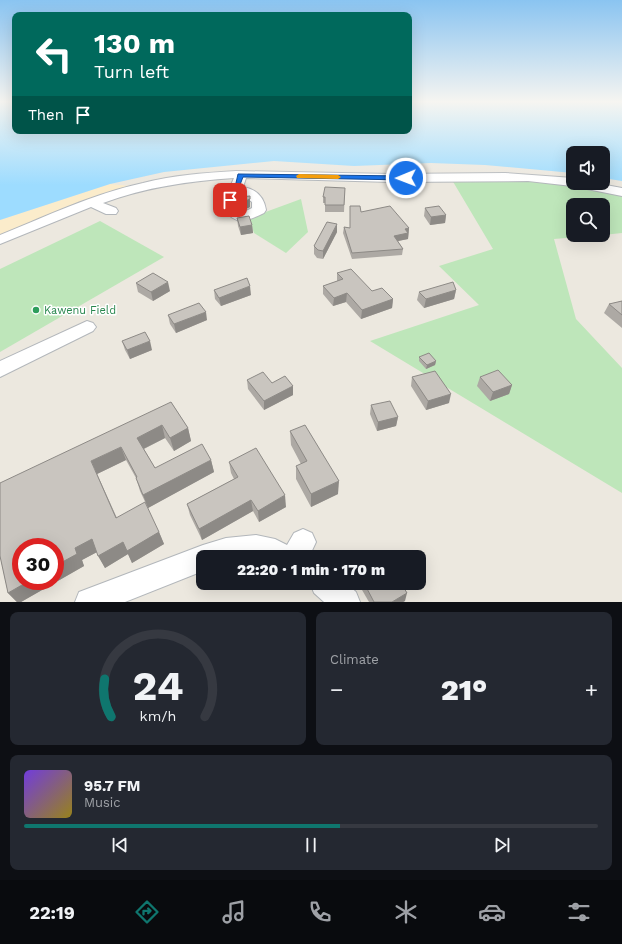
<!DOCTYPE html>
<meta charset="utf-8">
<style>
:root{--surface:#171b24;--page:#242831;--text:#f1f3f6;--muted:#9ea1a6;--line:#363941;--accent:#0f766e}
body{margin:0;font-family:"Work Sans",sans-serif;background:var(--page);color:var(--text);height:100vh;display:flex;flex-direction:column;font-size:15px;white-space:nowrap}
*{box-sizing:border-box;margin:0}
p{font-size:13px;color:var(--muted)}
.icon{flex:none;width:22px;height:22px;fill:none;stroke:currentColor;stroke-width:2;stroke-linecap:round;stroke-linejoin:round}
.map{position:relative;height:602px;overflow:hidden}
.sheet{display:flex;flex-direction:column;gap:10px;padding:10px;background:#0d0f14;flex:1}
.sheet>*{flex:none}
.banner{position:absolute;left:12px;top:12px;width:400px;height:122px;border-radius:8px;box-shadow:0 4px 16px #0002;background:#00695c;color:#fff;overflow:hidden}
.tools{position:absolute;left:566px;top:146px;display:grid;gap:8px}
.tools a{display:grid;place-items:center;width:44px;height:44px;border-radius:8px;background:var(--surface);box-shadow:0 4px 16px #0002;font-size:20px}
.speed{position:absolute;left:12px;top:538px;display:flex;gap:8px;font-size:20px;font-weight:700;text-align:center}
.speed>*{display:grid;place-content:center;width:52px;height:52px;border-radius:50%;background:var(--surface);box-shadow:0 4px 16px #0002;line-height:1}
.speed .limit{border:6px solid #d22;background:#fff;color:#111}
.pin{position:absolute;display:grid;place-items:center;width:34px;height:34px;color:#fff;margin:-17px;border-radius:8px;box-shadow:0 2px 6px #0006}
.me{position:absolute;width:44px;margin:-22px;rotate:269deg;stroke-linejoin:round;filter:drop-shadow(0 0 3px #0008)}
.turn{display:flex;align-items:center;gap:14px;height:84px;padding:0 16px;font-size:18px}
.turn .icon{width:52px;height:52px;stroke-width:2.5}
.turn b{display:block;font-size:28px;line-height:34px}
.then{display:flex;align-items:center;height:38px;padding:0 16px;background:#0003;gap:8px;font-size:15px}
.big{font-size:30px;font-weight:800;line-height:1.1}
.sheet .tile{flex:1;display:flex;flex-direction:column;justify-content:center;gap:6px;min-width:0;padding:0 14px;border-radius:8px;background:var(--page)}
.sheet .dial{align-items:center;gap:0}
.dial svg{height:104px;overflow:visible;fill:none;stroke:var(--line);stroke-width:7;stroke-linecap:round;text-anchor:middle}
.dial text{fill:var(--text);stroke:none}
.song{display:flex;align-items:center;gap:12px}
.cover{width:48px;height:48px;border-radius:6px;background:linear-gradient(135deg,hsl(260 70% 55%),hsl(50 70% 35%))}
.played{height:4px;border-radius:2px;background:linear-gradient(90deg,var(--accent) 55%,var(--line) 55%)}
.keys{display:flex;justify-content:space-around;direction:ltr}
.heat{display:flex;justify-content:space-between;align-items:center;font-size:22px;direction:ltr}
.sheet .tiles{flex:1;display:grid;gap:10px;grid-template-columns:1fr 1fr}
.tile:last-child{grid-column:span 2}
.trip{position:absolute;left:196px;top:550px;width:230px;height:40px;border-radius:8px;background:var(--surface);box-shadow:0 4px 16px #0002;font-weight:800;line-height:40px;text-align:center}
.dock{display:flex;height:64px;justify-content:space-around;align-items:center;background:#090b0e;color:var(--muted)}
.dock .icon{width:28px;height:28px}
.dock .active{color:var(--accent)}
.dock b{font-size:18px;color:var(--text)}
.map>svg:first-child{display:block}
</style>
<div class="map">
<svg width="622" height="602" viewBox="0 0 622 602">
<rect width="100%" height="100%" fill="#ece8df"/>
<!-- green -->
<g fill="#bee6ba">
<polygon points="452,180 542,180 622,195 622,233 603,235 603,205 573,205 573,235 602,235 554,239 576,319 622,368 622,493 370,341 479,305 439,266 493,249"/>
<polygon points="301,199 308,232 286,253 254,233 249,218"/>
<polygon points="100,221 164,257 0,352 0,269"/>
</g>
<!-- sand -->
<polygon fill="#fbeccb" points="110,184 130,186 0,238 0,220"/>
<!-- water -->
<polygon fill="#9ddcff" points="0,101 15,101 15,131 409,131 409,101 622,101 622,181 603,178 603,153 573,153 573,173 485,165 431,163 354,166 274,161 164,172 110,184 0,220"/>
<g fill="none" stroke-linecap="round" stroke-linejoin="round">
<defs>
<g id="minor">
<path d="M236 171 392 174 505 173 573 178V183H595L622 188V196L572 186 528 181 392 182 246 178 243 187C256 189 264 197 266 210L264 213C247 221 236 227 223 208L225 199 234 178C189 181 146 187 103 203L116 208 118 211 116 214H106L91 207 0 244V235C47 216 93 194 143 183 174 175 205 173 236 171ZM240 194 252 202V208L244 212 237 207Z"/>
<polygon points="87,321 93,323 96,327 93,331 0,377 0,361"/>
<polygon points="303,529 312,533 316,542 309,557 203,557 203,571 125,602 75,602 79,592 203,545 226,538 256,535 275,539 287,545 294,533"/>
<polygon points="310,583 346,583 356,592 360,602 324,602 314,593"/>
</g>
</defs>
<!-- minor casing -->
<use href="#minor" stroke="#b3b7bb" stroke-width="2"/>
<!-- minor -->
<use href="#minor" fill="#fff" fill-rule="evenodd"/>
</g>
<!-- wall -->
<g fill="#ada9a4">
<polygon points="345,188 344,212 325,212 325,203 323,203 323,197"/>
<polygon points="250,196 250,207 244,210 239,206 238,198"/>
<polygon points="350,206 361,212 409,228 408,239 398,241 403,249 402,255 352,259 343,233 344,227 350,228"/>
<polygon points="425,208 446,215 445,223 430,225 424,216"/>
<polygon points="237,218 252,225 253,233 241,235 238,226"/>
<polygon points="337,224 337,232 323,259 317,258 314,254 314,246"/>
<polygon points="337,273 372,291 393,299 392,308 361,319 346,302 333,306 323,294 323,286 337,281"/>
<polygon points="136,283 170,291 153,301 138,292"/>
<polygon points="214,290 251,295 221,306 215,299"/>
<polygon points="456,290 454,299 424,308 417,300 419,292"/>
<polygon points="622,301 622,328 604,313 609,304"/>
<polygon points="168,315 207,320 176,333 170,324"/>
<polygon points="122,341 152,350 130,359 125,350"/>
<polygon points="419,357 436,361 435,365 426,369 419,361"/>
<polygon points="412,377 449,403 426,410 411,386"/>
<polygon points="480,377 512,385 509,394 490,401 477,386"/>
<polygon points="247,380 293,386 293,395 264,410 248,389"/>
<polygon points="171,402 188,428 191,441 174,451 165,438 144,449 155,468 211,460 214,472 148,508 140,491 136,478 126,460 97,474 117,518 159,532 164,544 132,563 128,554 105,568 97,552 82,560 84,566 21,602 17,602 8,593 0,556"/>
<polygon points="371,405 398,417 396,426 377,431 370,414"/>
<polygon points="290,431 338,494 311,507 296,479 296,466 301,464 291,445"/>
<polygon points="229,462 286,507 259,522 253,511 202,540 190,515 187,504 234,479 231,473"/>
<polygon points="358,583 401,583 405,601 403,602 369,602"/>
</g>
<!-- shaded-wall -->
<g fill="#8d8a86">
<polygon points="250,199 250,207 244,210 243,202"/>
<polygon points="446,215 445,223 430,225 431,217"/>
<polygon points="337,224 337,232 323,259 323,251"/>
<polygon points="252,225 253,233 241,235 240,227"/>
<polygon points="409,228 408,239 393,242 394,236 405,229"/>
<polygon points="168,282 170,291 153,301 151,292"/>
<polygon points="250,286 251,295 221,306 219,298"/>
<polygon points="456,290 454,299 424,308 426,299"/>
<polygon points="347,293 346,302 333,306 334,298"/>
<polygon points="393,299 392,308 361,319 362,310"/>
<polygon points="206,312 207,320 176,333 174,324"/>
<polygon points="150,341 152,350 130,359 127,350"/>
<polygon points="436,361 435,365 426,369 427,365"/>
<polygon points="512,385 509,394 490,401 493,392"/>
<polygon points="293,386 293,395 264,410 264,401"/>
<polygon points="451,394 449,403 426,410 428,401"/>
<polygon points="398,417 396,426 377,431 378,422"/>
<polygon points="162,425 165,438 141,450 137,438"/>
<polygon points="188,428 191,441 174,451 170,438"/>
<polygon points="121,447 126,460 97,474 122,530 91,461"/>
<polygon points="211,460 214,472 148,508 143,495"/>
<polygon points="339,481 338,494 311,507 311,494"/>
<polygon points="285,495 286,507 259,522 258,511"/>
<polygon points="251,500 253,511 202,540 199,529"/>
<polygon points="159,532 164,544 132,563 128,554 105,568 98,556 123,542"/>
<polygon points="92,539 99,551 82,560 84,566 21,602 17,602 8,593 29,581 55,581 55,566 75,548"/>
<polygon points="407,593 405,601 403,602 392,602"/>
</g>
<!-- building -->
<g fill="#c9c5bf" stroke="#8d8a86">
<polygon points="325,187 345,188 344,205 325,205 325,197 323,197"/>
<polygon points="250,196 250,199 243,202 238,198 238,197"/>
<polygon points="350,206 360,206 361,212 390,206 409,228 405,229 408,233 394,236 403,249 352,253 344,227 350,228"/>
<polygon points="439,206 446,215 431,217 425,208"/>
<polygon points="249,216 252,225 240,227 237,218"/>
<polygon points="327,222 337,224 323,251 318,250 314,246"/>
<polygon points="351,269 372,291 382,288 393,299 362,310 347,293 334,298 323,286 343,279 337,273"/>
<polygon points="153,273 168,282 151,292 136,283"/>
<polygon points="247,278 250,286 219,298 214,290"/>
<polygon points="453,282 456,290 426,299 419,292"/>
<polygon points="622,301 622,315 609,304"/>
<polygon points="199,303 206,312 174,324 168,315"/>
<polygon points="145,332 150,341 127,350 122,341"/>
<polygon points="429,353 436,361 427,365 419,357"/>
<polygon points="498,370 512,385 493,392 480,377"/>
<polygon points="435,371 451,394 428,401 412,377"/>
<polygon points="263,372 272,383 285,376 293,386 264,401 247,380"/>
<polygon points="390,401 398,417 378,422 371,405"/>
<polygon points="171,402 188,428 170,438 162,425 137,438 155,468 202,444 211,460 143,495 136,478 137,477 121,447 91,461 116,518 145,502 159,532 127,551 123,542 98,556 92,539 75,548 77,554 55,566 55,547 21,547 21,581 29,581 8,593 0,556 0,483"/>
<polygon points="305,425 339,481 311,494 296,466 307,461 290,431"/>
<polygon points="256,448 285,495 258,511 251,500 199,529 187,504 238,477 229,462"/>
<polygon points="364,583 401,583 407,593 392,602 374,602"/>
</g>
<!-- sky -->
<linearGradient id="sky" x2="0" y2="1"><stop stop-color="#8ac4f1"/><stop offset="0.55" stop-color="#f6f5f1"/><stop offset="1" stop-color="#f6f5f1" stop-opacity="0"/></linearGradient>
<rect width="622" height="185" fill="url(#sky)"/>
<!-- route -->
<polygon fill="#1a73e8" stroke="#114b97" points="238,174 406,176 409,178 406,180 243,177 234,200 228,202 227,200 236,183"/>
<!-- slow -->
<polygon fill="#f59e0b" points="299,174 338,175 341,177 338,179 297,178 296,176"/>
<!-- markers -->
<circle fill="#2e9e5b" stroke="#fff" stroke-width="1.5" cx="36" cy="310" r="4"/>
<g text-anchor="middle" stroke-width="3" stroke-linejoin="round" paint-order="stroke">
<!-- leisure labels -->
<g font-size="11" fill="#27864d" stroke="#fff" text-anchor="start">
<text x="44" y="314">Kawenu Field</text>
</g>
</g>
</svg>
<div class="tools">
<a><svg class="icon" aria-label="sound" viewBox="0 0 24 24"><path d="M4 9h4l5-4v14l-5-4H4zM17 9q2 3 0 6"/></svg></a>
<a><svg class="icon" aria-label="search" viewBox="0 0 24 24"><circle cx="10" cy="10" r="6"/><path d="M15 15l6 6"/></svg></a>
</div>
<div class="speed"><div class="limit">30</div></div>
<div class="pin" style="left:230px;top:200px;background:#d93025"><svg class="icon" aria-label="arrive" viewBox="0 0 24 24"><path d="M6 21V4h12l-3 4 3 4H6"/></svg></div>
<svg class="me" style="left:406px;top:178px" viewBox="-20 -20 40 40"><circle r="17" fill="#1a73e8" stroke="#fff" stroke-width="3"/><path d="M0-11L8 9 0 5-8 9z" fill="#fff"/></svg>
<div class="trip">22:20 · 1 min · 170 m</div>
<div class="banner">
<div class="turn"><svg class="icon" aria-label="left" viewBox="0 0 24 24"><path d="M17 20v-9H6M10 6l-5 5 5 5"/></svg><div><b>130 m</b>Turn left</div></div>
<div class="then">Then<svg class="icon" aria-label="arrive" viewBox="0 0 24 24"><path d="M6 21V4h12l-3 4 3 4H6"/></svg></div>
</div>
</div>
<section class="sheet">
<div class="tiles">
<div class="tile dial"><svg viewBox="0 0 100 80">
<path d="M14 69A42 42 0 1 1 86 69"/>
<path d="M14 69A42 42 0 0 1 9 40" stroke="#0f766e"/>
<text x="50" y="56" font-size="32" font-weight="700">24</text>
<text x="50" y="72" font-size="11">km/h</text>
</svg></div>
<div class="tile"><p>Climate</p>
<div class="heat"><a>−</a><b class="big">21°</b><a>+</a></div>
</div>
<div class="tile">
<div class="song"><i class="cover"></i><div><b>95.7 FM</b><p>Music</p></div></div>
<div class="played"></div>
<div class="keys"><svg class="icon" aria-label="previous" viewBox="0 0 24 24"><path d="M18 5L8 12l10 7zM5 5v14"/></svg><svg class="icon" aria-label="pause" viewBox="0 0 24 24"><path d="M8 5v14M16 5v14"/></svg><svg class="icon" aria-label="next" viewBox="0 0 24 24"><path d="M6 5l10 7-10 7zM19 5v14"/></svg></div>
</div>
</div>
</section>
<nav class="dock">
<b>22:19</b>
<svg class="icon active" aria-label="directions" viewBox="0 0 24 24"><path d="M12 3l9 9-9 9-9-9zM9 14v-3h6M13 9l2 2-2 2"/></svg>
<svg class="icon" aria-label="music" viewBox="0 0 24 24"><path d="M9 18V5l10-2v13"/><circle cx="6" cy="18" r="3"/><circle cx="16" cy="16" r="3"/></svg>
<svg class="icon" aria-label="phone" viewBox="0 0 24 24"><path d="M5 4h4l2 5-3 2q2 4 5 5l2-3 5 2v4C11 20 4 13 5 4z"/></svg>
<svg class="icon" aria-label="climate" viewBox="0 0 24 24"><path d="M12 3v18M4 7l16 10M4 17L20 7"/></svg>
<svg class="icon" aria-label="car" viewBox="0 0 24 24"><path d="M5 17H2v-5l4-1 3-4h7l3 4 3 1v5h-3M9 17h6M6 11h13"/><circle cx="7" cy="17" r="2"/><circle cx="17" cy="17" r="2"/></svg>
<svg class="icon" aria-label="filters" viewBox="0 0 24 24"><path d="M4 7h16M4 17h16"/><circle cx="9" cy="7" r="2"/><circle cx="15" cy="17" r="2"/></svg>
</nav>
